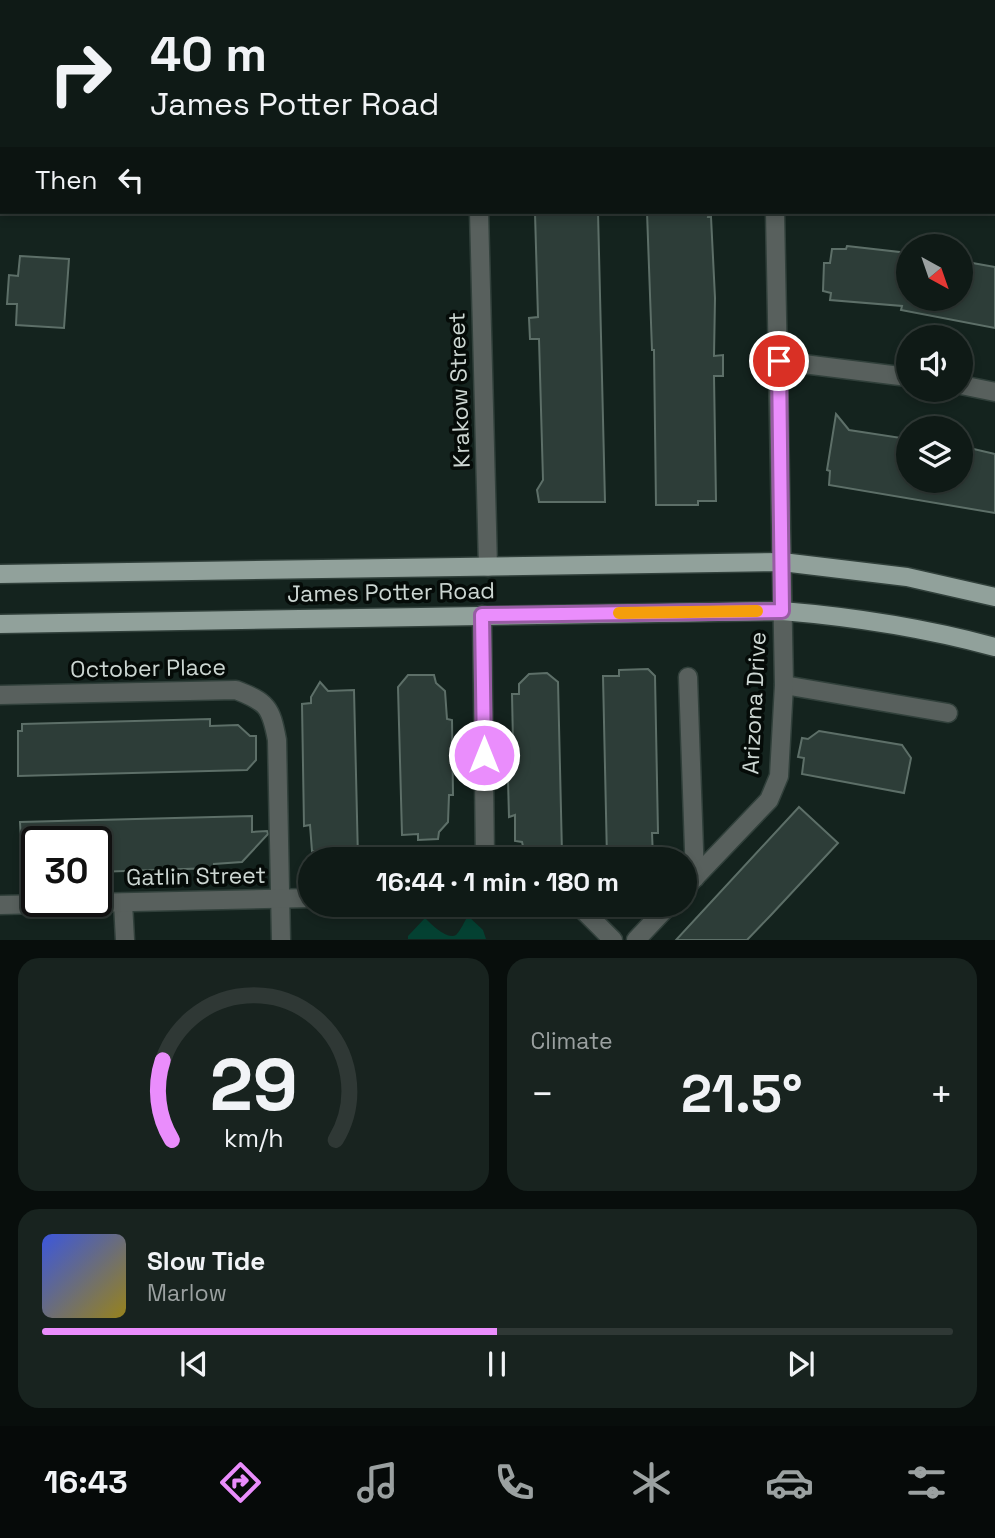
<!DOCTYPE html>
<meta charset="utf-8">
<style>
:root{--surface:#0f1a16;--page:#18231f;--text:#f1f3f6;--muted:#9ba1a1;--line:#2f3835;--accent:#ea8dfc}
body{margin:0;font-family:"Space Grotesk",sans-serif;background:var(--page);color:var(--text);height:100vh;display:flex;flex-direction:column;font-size:26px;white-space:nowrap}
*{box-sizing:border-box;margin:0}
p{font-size:23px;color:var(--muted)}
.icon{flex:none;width:38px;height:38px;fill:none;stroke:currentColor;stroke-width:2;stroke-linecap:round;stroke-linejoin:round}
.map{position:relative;height:940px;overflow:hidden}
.side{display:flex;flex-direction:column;gap:18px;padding:18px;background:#080e0c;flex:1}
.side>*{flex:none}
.hud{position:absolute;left:0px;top:0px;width:996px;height:214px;box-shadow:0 4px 10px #0003,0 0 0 2px var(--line);background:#0f1a16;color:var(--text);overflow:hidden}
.needle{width:46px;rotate:140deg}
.controls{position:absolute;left:896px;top:234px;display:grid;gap:14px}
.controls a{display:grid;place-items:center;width:77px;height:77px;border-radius:50%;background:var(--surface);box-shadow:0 4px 10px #0003,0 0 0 2px var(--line);font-size:35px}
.speed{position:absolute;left:21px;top:826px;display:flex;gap:14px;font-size:35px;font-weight:700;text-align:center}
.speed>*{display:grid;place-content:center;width:91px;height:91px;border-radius:50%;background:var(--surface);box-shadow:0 4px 10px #0003,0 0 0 2px var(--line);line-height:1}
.speed .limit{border:4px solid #111;border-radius:10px;background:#fff;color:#111}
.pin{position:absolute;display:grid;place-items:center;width:60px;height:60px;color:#fff;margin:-30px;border:4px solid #fff;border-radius:50%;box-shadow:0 2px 7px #0007}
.me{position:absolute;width:77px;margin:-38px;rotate:0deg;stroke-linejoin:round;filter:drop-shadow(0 0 5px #0008)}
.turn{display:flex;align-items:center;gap:24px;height:147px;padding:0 35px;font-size:32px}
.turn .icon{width:91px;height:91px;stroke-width:2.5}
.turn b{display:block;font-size:49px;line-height:60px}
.then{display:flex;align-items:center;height:66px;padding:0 35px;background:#0003;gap:14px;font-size:26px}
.big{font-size:52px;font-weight:600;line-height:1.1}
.side .widget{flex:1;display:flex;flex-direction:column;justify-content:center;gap:10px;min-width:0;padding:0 24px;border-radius:21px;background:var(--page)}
.side .dial{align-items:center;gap:0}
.dial svg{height:182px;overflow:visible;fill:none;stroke:var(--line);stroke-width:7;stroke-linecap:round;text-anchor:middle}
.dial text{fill:var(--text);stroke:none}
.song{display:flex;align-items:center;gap:21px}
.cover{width:84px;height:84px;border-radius:10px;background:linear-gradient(135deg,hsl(230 70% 55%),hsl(50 70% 35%))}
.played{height:7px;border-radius:4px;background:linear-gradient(90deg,var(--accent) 50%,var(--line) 50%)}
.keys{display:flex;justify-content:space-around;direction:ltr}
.heat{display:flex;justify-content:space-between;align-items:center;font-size:38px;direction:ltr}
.side .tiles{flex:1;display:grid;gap:18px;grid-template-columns:1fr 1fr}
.widget:last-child{grid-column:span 2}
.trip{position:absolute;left:298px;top:847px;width:399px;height:70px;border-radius:35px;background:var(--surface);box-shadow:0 4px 10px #0003,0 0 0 2px var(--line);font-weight:600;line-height:70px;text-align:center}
.tab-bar{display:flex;height:112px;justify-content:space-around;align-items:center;background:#060a09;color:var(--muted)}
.tab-bar .icon{width:49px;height:49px}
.tab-bar .current{color:var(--accent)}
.tab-bar b{font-size:32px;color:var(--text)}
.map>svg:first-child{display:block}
</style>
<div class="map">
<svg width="995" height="940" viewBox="0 0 995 940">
<rect width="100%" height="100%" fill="#14231e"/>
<!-- green -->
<path fill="#044132" d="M468 916 483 930 486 939H408V936L425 918C431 924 447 940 456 935 461 930 464 922 468 916Z"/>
<!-- building -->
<g fill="#2d3d38" stroke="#5d6f68" stroke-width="2">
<polygon points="598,212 605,502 539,502 537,490 543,480 539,339 530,339 529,318 538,317 535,213"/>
<polygon points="647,212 709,212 708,217 711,217 715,298 714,356 723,355 723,376 714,376 716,501 698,501 698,505 656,505 654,350 652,350"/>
<polygon points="847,246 908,253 908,299 961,299 961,261 995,267 995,328 901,310 902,306 830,300 831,293 823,291 824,263 830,263 832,249 846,249"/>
<polygon points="20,256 69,259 64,328 16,325 17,304 7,304 9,275 18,276"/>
<polygon points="836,414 849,430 908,439 908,481 961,481 961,446 995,454 995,513 829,485 830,471 827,470"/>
<polygon points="648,669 655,676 658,833 652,833 653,858 607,859 603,676 619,676 619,670"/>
<polygon points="547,673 558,682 562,854 546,855 545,859 526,859 522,842 515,841 515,815 509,817 507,743 513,743 512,694 519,694 519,684 529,674"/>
<polygon points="408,675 434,675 436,683 445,691 447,719 452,720 453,795 449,795 448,822 439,832 438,839 418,840 418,834 402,835 398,687"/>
<polygon points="320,682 328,691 354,690 358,859 318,859 318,851 312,851 310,825 304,826 302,704 311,703 311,697"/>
<polygon points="210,719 210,726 238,725 250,736 256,736 256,760 247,770 18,776 18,731 22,731 22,724"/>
<polygon points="819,731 902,745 911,758 904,793 802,774 804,758 798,757 802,738 808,739"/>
<polygon points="799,807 838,843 771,915 747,940 676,940"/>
<polygon points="252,816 252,832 267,831 268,834 242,862 214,864 214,868 96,872 96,842 21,842 20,822"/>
</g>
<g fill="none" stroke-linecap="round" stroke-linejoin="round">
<defs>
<g id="minor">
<polyline points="193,0 193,2"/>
<polyline points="474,0 474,2"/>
<polyline points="769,0 769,2"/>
<polyline points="994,82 995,82"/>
<polyline points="479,212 488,567"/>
<polyline points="779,361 908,377"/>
<polyline points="961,385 995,392"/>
<polyline points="482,615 485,859"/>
<polyline points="688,677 695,878"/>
<polyline points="784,685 948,713"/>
<path d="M0 695 236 690C267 702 271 707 277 740L281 940"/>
<polyline points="684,889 769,800 779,776 784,685 775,212"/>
<polyline points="123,903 125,940"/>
<polyline points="0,905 310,898"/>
<polyline points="578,905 613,940"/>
<polyline points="636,940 669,905"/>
</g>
<g id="major">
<polyline points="0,574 782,562 907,577 995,597"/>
<path d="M0 624 782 611C855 617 925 628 995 647"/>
</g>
</defs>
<!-- minor casing -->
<use href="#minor" stroke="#31403b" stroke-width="21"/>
<!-- major casing -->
<use href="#major" stroke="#31403b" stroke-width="21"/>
<!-- minor -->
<use href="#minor" stroke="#58605d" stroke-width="18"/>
<!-- major -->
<use href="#major" stroke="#91a19b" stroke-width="18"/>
</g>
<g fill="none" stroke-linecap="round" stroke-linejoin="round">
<defs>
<polyline id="route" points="484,755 482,615 782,611 779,361"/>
</defs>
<!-- route casing -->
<use href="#route" stroke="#985ca4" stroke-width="18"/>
<!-- route -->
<use href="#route" stroke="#ea8dfc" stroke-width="12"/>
<!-- slow -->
<polyline stroke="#f59e0b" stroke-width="12" points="619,613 757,611"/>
</g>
<g text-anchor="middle" stroke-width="7" stroke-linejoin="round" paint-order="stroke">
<!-- street labels -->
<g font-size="23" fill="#ccd6d2" stroke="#050b08">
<text transform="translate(459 390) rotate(-92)" y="8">Krakow Street</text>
<text transform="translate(391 592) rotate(-1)" y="8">James Potter Road</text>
<text transform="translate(148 668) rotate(-1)" y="8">October Place</text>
<text transform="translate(754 703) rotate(-87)" y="8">Arizona Drive</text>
<text transform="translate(196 876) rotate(-1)" y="8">Gatlin Street</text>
</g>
</g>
</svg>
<div class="controls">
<a><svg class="needle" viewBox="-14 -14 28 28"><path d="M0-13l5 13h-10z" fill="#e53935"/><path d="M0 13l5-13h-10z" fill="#9ba1a1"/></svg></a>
<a><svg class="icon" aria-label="sound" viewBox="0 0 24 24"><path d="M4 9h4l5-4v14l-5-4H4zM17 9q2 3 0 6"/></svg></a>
<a><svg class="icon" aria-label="layers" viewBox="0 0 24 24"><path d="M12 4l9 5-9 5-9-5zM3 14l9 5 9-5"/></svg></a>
</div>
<div class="speed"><div class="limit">30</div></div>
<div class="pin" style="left:779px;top:361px;background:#d93025"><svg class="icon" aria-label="arrive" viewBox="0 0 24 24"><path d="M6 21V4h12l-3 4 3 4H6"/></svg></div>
<svg class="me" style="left:484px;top:755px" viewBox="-20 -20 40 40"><circle r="17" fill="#ea8dfc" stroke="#fff" stroke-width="3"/><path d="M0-11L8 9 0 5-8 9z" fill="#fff"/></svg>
<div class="trip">16:44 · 1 min · 180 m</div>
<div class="hud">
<div class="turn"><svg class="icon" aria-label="right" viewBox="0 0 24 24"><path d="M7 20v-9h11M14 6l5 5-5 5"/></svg><div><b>40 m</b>James Potter Road</div></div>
<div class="then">Then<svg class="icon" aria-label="left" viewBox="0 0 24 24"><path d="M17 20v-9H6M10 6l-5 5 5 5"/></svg></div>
</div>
</div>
<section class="side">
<div class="tiles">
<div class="widget dial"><svg viewBox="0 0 100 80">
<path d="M14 69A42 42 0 1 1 86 69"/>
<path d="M14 69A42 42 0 0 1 10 34" stroke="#ea8dfc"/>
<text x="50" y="56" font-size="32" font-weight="700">29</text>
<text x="50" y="72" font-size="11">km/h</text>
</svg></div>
<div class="widget"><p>Climate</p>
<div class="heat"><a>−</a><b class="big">21.5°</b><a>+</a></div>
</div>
<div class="widget">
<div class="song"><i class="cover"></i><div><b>Slow Tide</b><p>Marlow</p></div></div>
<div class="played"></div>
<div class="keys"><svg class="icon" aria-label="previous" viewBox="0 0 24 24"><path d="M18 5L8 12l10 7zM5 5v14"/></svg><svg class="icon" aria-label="pause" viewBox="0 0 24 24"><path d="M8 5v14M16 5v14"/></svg><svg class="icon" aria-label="next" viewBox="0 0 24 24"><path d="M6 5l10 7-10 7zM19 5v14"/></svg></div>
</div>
</div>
</section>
<nav class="tab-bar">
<b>16:43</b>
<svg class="icon current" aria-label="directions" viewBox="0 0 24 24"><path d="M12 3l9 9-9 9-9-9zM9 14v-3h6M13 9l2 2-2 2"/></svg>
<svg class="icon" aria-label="music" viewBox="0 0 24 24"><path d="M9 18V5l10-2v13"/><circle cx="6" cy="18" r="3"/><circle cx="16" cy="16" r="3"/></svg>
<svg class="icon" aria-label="phone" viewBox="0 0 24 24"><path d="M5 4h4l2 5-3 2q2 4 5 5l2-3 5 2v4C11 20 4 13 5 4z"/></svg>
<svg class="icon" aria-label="climate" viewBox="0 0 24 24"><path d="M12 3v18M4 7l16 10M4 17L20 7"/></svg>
<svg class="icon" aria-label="car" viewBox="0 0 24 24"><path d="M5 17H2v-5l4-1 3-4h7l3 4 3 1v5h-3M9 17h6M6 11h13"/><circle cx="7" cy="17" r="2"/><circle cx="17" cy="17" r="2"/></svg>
<svg class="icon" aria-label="filters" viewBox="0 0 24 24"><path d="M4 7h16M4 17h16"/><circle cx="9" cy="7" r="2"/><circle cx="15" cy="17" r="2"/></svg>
</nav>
